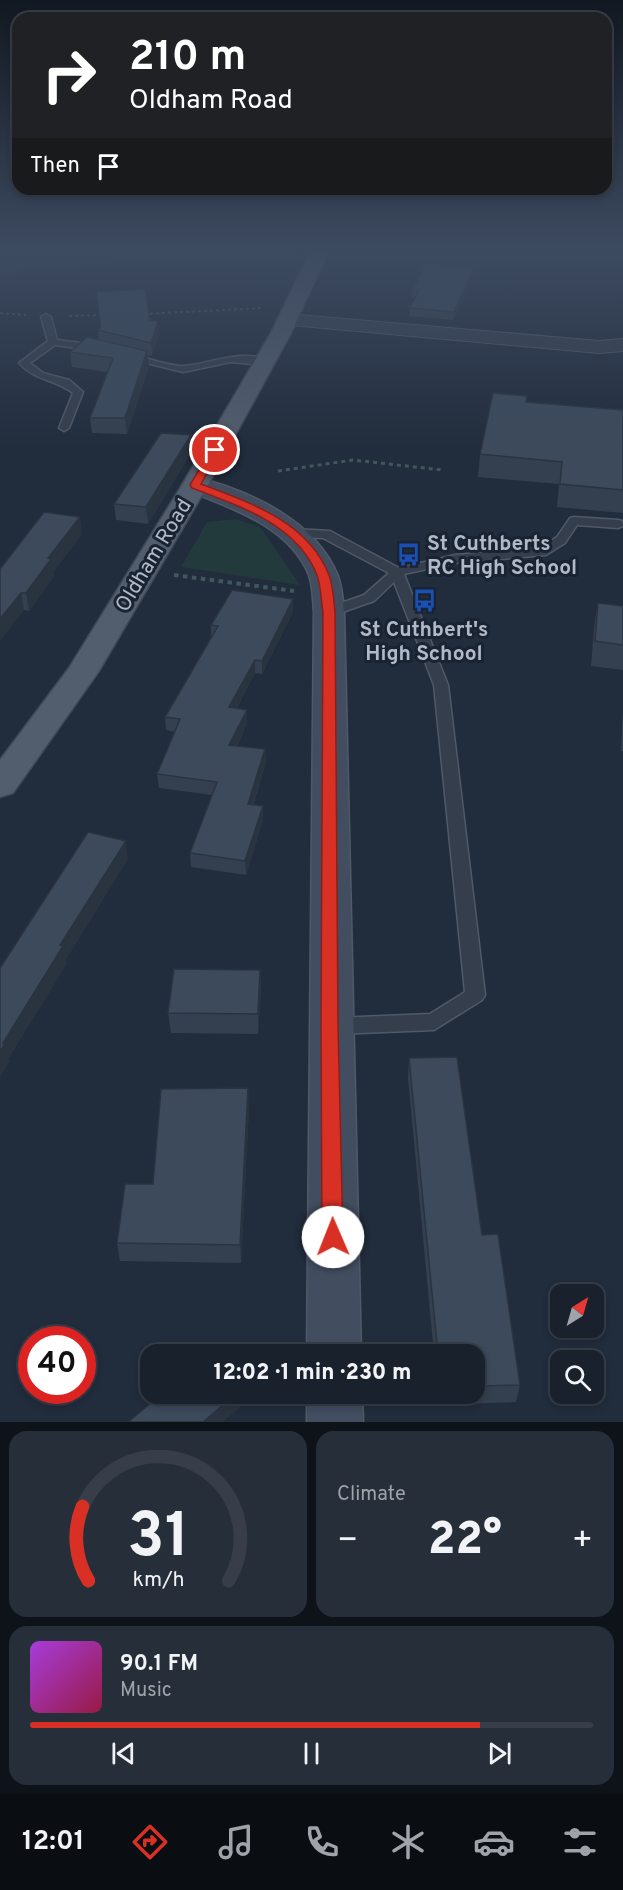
<!DOCTYPE html>
<meta charset="utf-8">
<style>
:root{--surface:#19212d;--page:#262e39;--text:#f1f3f6;--muted:#9fa3aa;--line:#373e49;--accent:#d93025}
body{margin:0;font-family:Overpass,sans-serif;background:var(--page);color:var(--text);height:100vh;display:flex;flex-direction:column;font-size:22px;white-space:nowrap}
*{box-sizing:border-box;margin:0}
p{font-size:20px;color:var(--muted)}
.icon{flex:none;width:33px;height:33px;fill:none;stroke:currentColor;stroke-width:2;stroke-linecap:round;stroke-linejoin:round}
.map{position:relative;height:1422px;overflow:hidden}
.details{display:flex;flex-direction:column;gap:9px;padding:9px;background:#0e1219;flex:1}
.details>*{flex:none}
.banner{position:absolute;left:12px;top:12px;width:600px;height:183px;border-radius:18px;box-shadow:0 3px 9px #0003,0 0 0 2px var(--line);background:#202124;color:#fff;overflow:hidden}
.needle{width:39px;rotate:37deg}
.controls{position:absolute;left:550px;top:1284px;display:grid;gap:12px}
.controls a{display:grid;place-items:center;width:54px;height:54px;border-radius:12px;background:var(--surface);box-shadow:0 3px 9px #0003,0 0 0 2px var(--line);font-size:30px}
.speed{position:absolute;left:18px;top:1326px;display:flex;gap:12px;font-size:30px;font-weight:700;text-align:center}
.speed>*{display:grid;place-content:center;width:78px;height:78px;border-radius:50%;background:var(--surface);box-shadow:0 3px 9px #0003,0 0 0 2px var(--line);line-height:1}
.speed .limit{border:9px solid #d22;background:#fff;color:#111}
.pin{position:absolute;display:grid;place-items:center;width:51px;height:51px;color:#fff;margin:-26px;border:3px solid #fff;border-radius:50%;box-shadow:0 2px 6px #0007}
.me{position:absolute;width:66px;margin:-33px;rotate:359deg;stroke-linejoin:round;filter:drop-shadow(0 0 4px #0008)}
.turn{display:flex;align-items:center;gap:21px;height:126px;padding:0 18px;font-size:27px}
.turn .icon{width:78px;height:78px;stroke-width:2.5}
.turn b{display:block;font-size:42px;line-height:51px}
.then{display:flex;align-items:center;height:57px;padding:0 18px;background:#0003;gap:12px;font-size:22px}
.big{font-size:45px;font-weight:800;line-height:1.1}
.details .tile{flex:1;display:flex;flex-direction:column;justify-content:center;gap:9px;min-width:0;padding:0 21px;border-radius:18px;background:var(--page)}
.details .dial{align-items:center;gap:0}
.dial svg{height:156px;overflow:visible;fill:none;stroke:var(--line);stroke-width:7;stroke-linecap:round;text-anchor:middle}
.dial text{fill:var(--text);stroke:none}
.song{display:flex;align-items:center;gap:18px}
.cover{width:72px;height:72px;border-radius:9px;background:linear-gradient(135deg,hsl(280 70% 55%),hsl(340 70% 35%))}
.played{height:6px;border-radius:3px;background:linear-gradient(90deg,var(--accent) 80%,var(--line) 80%)}
.keys{display:flex;justify-content:space-around;direction:ltr}
.heat{display:flex;justify-content:space-between;align-items:center;font-size:33px;direction:ltr}
.details .tiles{flex:1;display:grid;gap:9px;grid-template-columns:1fr 1fr}
.tile:last-child{grid-column:span 2}
.trip{position:absolute;left:140px;top:1344px;width:345px;height:60px;border-radius:18px;background:var(--surface);box-shadow:0 3px 9px #0003,0 0 0 2px var(--line);font-weight:800;line-height:60px;text-align:center}
.tabs{display:flex;height:96px;justify-content:space-around;align-items:center;background:#0a0d12;color:var(--muted)}
.tabs .icon{width:42px;height:42px}
.tabs .on{color:var(--accent)}
.tabs b{font-size:27px;color:var(--text)}
.map>svg:first-child{display:block}
</style>
<div class="map">
<svg width="623" height="1422" viewBox="0 0 623 1422">
<rect width="100%" height="100%" fill="#212c3c"/>
<!-- green -->
<g fill="#233a3d">
<polygon points="0,250 298,250 293,264 216,258 39,268 0,275"/>
<polygon points="236,519 260,527 300,585 181,567 207,522"/>
</g>
<g fill="none" stroke-linecap="round" stroke-linejoin="round">
<defs>
<g id="lane">
<path d="M46 314 51 317 57 340 97 345 102 348 97 351 55 345 30 363 43 373 69 380 83 392 69 428 64 431 59 428 73 393C55 379 35 381 19 363L48 341 41 317Z"/>
<path d="M129 353C144 357 170 367 185 366 208 364 249 347 269 362L264 365 231 362 183 372 126 358V354Z"/>
<polygon points="574,517 618,520 622,521 623,526 618,528 577,525 565,543 546,555 455,563 404,574 448,685 485,995 482,1000 434,1030 335,1034 328,1032 325,1026 328,1020 335,1018 430,1014 465,992 434,685 394,582 374,601 334,615 324,615 322,612 324,609 364,595 389,573 323,538 294,537 288,533 294,529 330,531 399,568 455,555 539,548 557,537 570,518"/>
</g>
<polygon id="street" points="287,314 599,341 623,339 623,351 599,353 280,324 277,320 280,316"/>
<g id="secondary">
<path d="M195 477C250 491 315 520 338 576 342 587 343 600 344 612L361 1354H307L314 612C313 600 313 587 309 575 289 526 231 508 186 490L182 485 186 480Z"/>
<polygon points="307,1394 362,1394 363,1422 307,1422"/>
</g>
<polygon id="primary" points="311,250 329,250 291,333 208,485 99,671 13,793 0,797 0,760 69,668 182,485 271,333"/>
</defs>
<!-- lane casing -->
<use href="#lane" stroke="#505967" stroke-width="3"/>
<!-- street casing -->
<use href="#street" stroke="#505967" stroke-width="2"/>
<!-- secondary casing -->
<use href="#secondary" stroke="#505967" stroke-width="3"/>
<!-- primary casing -->
<use href="#primary" stroke="#3e4755" stroke-width="3"/>
<!-- path-far2 -->
<g stroke="#40575b" stroke-width="2" stroke-dasharray="3 3" stroke-linecap="butt">
<polyline points="0,313 26,315"/>
<polyline points="144,314 263,308"/>
<polyline points="69,316 104,315"/>
</g>
<!-- path-far1 -->
<polyline stroke="#40575b" stroke-width="3" stroke-dasharray="4 4" stroke-linecap="butt" points="278,471 353,460 442,470"/>
<!-- path -->
<polyline stroke="#40575b" stroke-width="4" stroke-dasharray="4.5 4.5" stroke-linecap="butt" points="174,575 294,591"/>
<!-- lane -->
<use href="#lane" fill="#353e4c" fill-rule="evenodd"/>
<!-- street -->
<use href="#street" fill="#353e4c" fill-rule="evenodd"/>
<!-- secondary -->
<use href="#secondary" fill="#424d60" fill-rule="evenodd"/>
<!-- primary -->
<use href="#primary" fill="#525d6d" fill-rule="evenodd"/>
</g>
<!-- wall -->
<g fill="#34404f">
<polygon points="474,267 474,274 453,320 409,316 410,308 416,297 412,297 413,290"/>
<polygon points="150,320 158,321 159,334 152,356 148,355 149,366 127,434 92,433 90,418 108,372 72,367 70,352 99,340 98,330"/>
<polygon points="527,402 623,410 623,513 557,507 559,484 478,477 480,454"/>
<polygon points="191,435 192,451 148,524 116,520 114,504"/>
<polygon points="82,534 53,572 54,576 29,611 24,610 0,569"/>
<polygon points="293,599 293,612 262,674 255,673 237,708 247,710 247,724 237,746 265,749 266,763 253,805 263,820 246,875 191,867 190,853 212,795 159,788 157,774 175,732 166,730 165,717 211,637 211,625"/>
<polygon points="598,603 623,606 623,670 591,666 594,627"/>
<polygon points="623,708 623,751 621,751"/>
<polygon points="260,970 261,989 258,1034 171,1033 168,1013"/>
<polygon points="409,1058 482,1235 520,1385 516,1402 439,1405 438,1394 474,1394 474,1354 434,1354 408,1078"/>
<polygon points="249,1107 241,1263 120,1261 117,1243 153,1184"/>
</g>
<!-- shaded-wall -->
<g fill="#2a3440">
<polygon points="474,267 474,274 453,320 454,312"/>
<polygon points="158,321 159,334 152,356 151,343"/>
<polygon points="147,351 149,366 127,434 125,418"/>
<polygon points="191,435 192,451 148,524 146,507"/>
<polygon points="80,517 82,534 53,572 54,576 29,611 26,593 48,558"/>
<polygon points="21,593 24,610 0,641 0,619"/>
<polygon points="293,599 293,612 262,674 262,661"/>
<polygon points="255,660 255,673 230,721 229,707"/>
<polygon points="247,710 247,724 230,759 229,745"/>
<polygon points="265,749 266,763 248,818 248,804"/>
<polygon points="263,806 263,820 246,875 245,861"/>
<polygon points="126,841 128,859 66,960 67,964 9,1058 10,1061 0,1077 0,1052 3,1043 60,945"/>
<polygon points="260,970 261,989 258,1034 258,1014"/>
<polygon points="248,1088 249,1107 241,1263 240,1245"/>
<polygon points="236,1394 239,1394 240,1407 223,1422 203,1422"/>
</g>
<!-- building -->
<g fill="#3c4a5c" stroke="#2a3440" stroke-width="1.5">
<polygon points="426,263 474,267 454,312 410,308 419,290 413,290"/>
<polygon points="145,289 150,320 158,321 151,343 98,330 101,327 96,292"/>
<polygon points="87,337 147,351 125,418 90,418 113,358 70,352"/>
<polygon points="493,393 527,396 526,402 623,410 623,490 560,484 562,462 480,454"/>
<polygon points="161,433 191,435 146,507 114,504"/>
<polygon points="44,512 80,517 48,558 51,559 26,593 21,593 0,619 0,569"/>
<polygon points="232,590 293,599 262,661 255,660 229,707 247,710 229,745 265,749 248,804 263,806 245,861 190,853 217,782 157,774 180,719 165,717 218,626 211,625"/>
<polygon points="598,603 623,606 623,645 595,641"/>
<polygon points="88,832 126,841 60,945 63,946 3,1043 5,1043 0,1052 0,968"/>
<polygon points="174,969 260,970 258,1014 168,1013"/>
<polygon points="457,1057 482,1235 498,1234 520,1385 474,1386 474,1354 438,1354 409,1058"/>
<polygon points="248,1088 240,1245 117,1243 125,1184 153,1184 161,1089"/>
<polygon points="207,1351 209,1354 202,1354"/>
<polygon points="162,1394 236,1394 203,1422 128,1422"/>
</g>
<!-- sky -->
<linearGradient id="sky" x2="0" y2="1"><stop stop-color="#121821"/><stop offset="0.56" stop-color="#3d4b61"/><stop offset="1" stop-color="#3d4b61" stop-opacity="0"/></linearGradient>
<rect width="623" height="449" fill="url(#sky)"/>
<!-- route -->
<path fill="#d93025" stroke="#8d1f18" stroke-width="1.5" d="M212 448 220 450 201 484C251 503 308 522 329 575 333 586 334 600 335 612L338 1026 343 1237 340 1244 333 1247 325 1244 322 1237 321 1026 323 612C321 600 321 586 317 575 297 524 239 506 192 488L190 485Z"/>
<!-- icons -->
<defs>
<symbol id="bus-bare" viewBox="-9 -9 18 18"><path d="M-5-6H5V4H4V6H2V4H-2V6H-4V4H-5ZM-3.5-4V0h7V-4ZM-3.5 1.2v1.5H-2V1.2ZM2 1.2v1.5H3.5V1.2Z" fill="#1a4fb4" stroke="#1a2331" stroke-width="2.5" paint-order="stroke"/></symbol>
</defs>
<g fill-rule="evenodd">
<use href="#bus-bare" x="392" y="538" width="33" height="33"/>
<use href="#bus-bare" x="408" y="584" width="33" height="33"/>
</g>
<g text-anchor="middle" stroke-width="6" stroke-linejoin="round" paint-order="stroke">
<!-- poi labels -->
<g font-size="21" font-weight="bold" fill="#b0b9c8" stroke="#1a2331" text-anchor="start">
<text x="427" y="550">St Cuthberts<tspan x="427" dy="24">RC High School</tspan></text>
<text x="424" y="636" text-anchor="middle">St Cuthbert's<tspan x="424" dy="24">High School</tspan></text>
</g>
<!-- street labels -->
<g font-size="21" fill="#b0b9c8" stroke="#1a2331">
<text transform="translate(153 555) rotate(-59)" y="7">Oldham Road</text>
</g>
</g>
</svg>
<div class="controls">
<a><svg class="needle" viewBox="-14 -14 28 28"><path d="M0-13l5 13h-10z" fill="#e53935"/><path d="M0 13l5-13h-10z" fill="#9fa3aa"/></svg></a>
<a><svg class="icon" aria-label="search" viewBox="0 0 24 24"><circle cx="10" cy="10" r="6"/><path d="M15 15l6 6"/></svg></a>
</div>
<div class="speed"><div class="limit">40</div></div>
<div class="pin" style="left:215px;top:450px;background:#d93025"><svg class="icon" aria-label="arrive" viewBox="0 0 24 24"><path d="M6 21V4h12l-3 4 3 4H6"/></svg></div>
<svg class="me" style="left:333px;top:1237px" viewBox="-20 -20 40 40"><circle r="19" fill="#fff"/><path d="M0-13L10 11 0 6-10 11z" fill="#d93025"/></svg>
<div class="trip">12:02 · 1 min · 230 m</div>
<div class="banner">
<div class="turn"><svg class="icon" aria-label="right" viewBox="0 0 24 24"><path d="M7 20v-9h11M14 6l5 5-5 5"/></svg><div><b>210 m</b>Oldham Road</div></div>
<div class="then">Then<svg class="icon" aria-label="arrive" viewBox="0 0 24 24"><path d="M6 21V4h12l-3 4 3 4H6"/></svg></div>
</div>
</div>
<section class="details">
<div class="tiles">
<div class="tile dial"><svg viewBox="0 0 100 80">
<path d="M14 69A42 42 0 1 1 86 69"/>
<path d="M14 69A42 42 0 0 1 11 31" stroke="#d93025"/>
<text x="50" y="56" font-size="32" font-weight="700">31</text>
<text x="50" y="72" font-size="11">km/h</text>
</svg></div>
<div class="tile"><p>Climate</p>
<div class="heat"><a>−</a><b class="big">22°</b><a>+</a></div>
</div>
<div class="tile">
<div class="song"><i class="cover"></i><div><b>90.1 FM</b><p>Music</p></div></div>
<div class="played"></div>
<div class="keys"><svg class="icon" aria-label="previous" viewBox="0 0 24 24"><path d="M18 5L8 12l10 7zM5 5v14"/></svg><svg class="icon" aria-label="pause" viewBox="0 0 24 24"><path d="M8 5v14M16 5v14"/></svg><svg class="icon" aria-label="next" viewBox="0 0 24 24"><path d="M6 5l10 7-10 7zM19 5v14"/></svg></div>
</div>
</div>
</section>
<nav class="tabs">
<b>12:01</b>
<svg class="icon on" aria-label="directions" viewBox="0 0 24 24"><path d="M12 3l9 9-9 9-9-9zM9 14v-3h6M13 9l2 2-2 2"/></svg>
<svg class="icon" aria-label="music" viewBox="0 0 24 24"><path d="M9 18V5l10-2v13"/><circle cx="6" cy="18" r="3"/><circle cx="16" cy="16" r="3"/></svg>
<svg class="icon" aria-label="phone" viewBox="0 0 24 24"><path d="M5 4h4l2 5-3 2q2 4 5 5l2-3 5 2v4C11 20 4 13 5 4z"/></svg>
<svg class="icon" aria-label="climate" viewBox="0 0 24 24"><path d="M12 3v18M4 7l16 10M4 17L20 7"/></svg>
<svg class="icon" aria-label="car" viewBox="0 0 24 24"><path d="M5 17H2v-5l4-1 3-4h7l3 4 3 1v5h-3M9 17h6M6 11h13"/><circle cx="7" cy="17" r="2"/><circle cx="17" cy="17" r="2"/></svg>
<svg class="icon" aria-label="filters" viewBox="0 0 24 24"><path d="M4 7h16M4 17h16"/><circle cx="9" cy="7" r="2"/><circle cx="15" cy="17" r="2"/></svg>
</nav>
